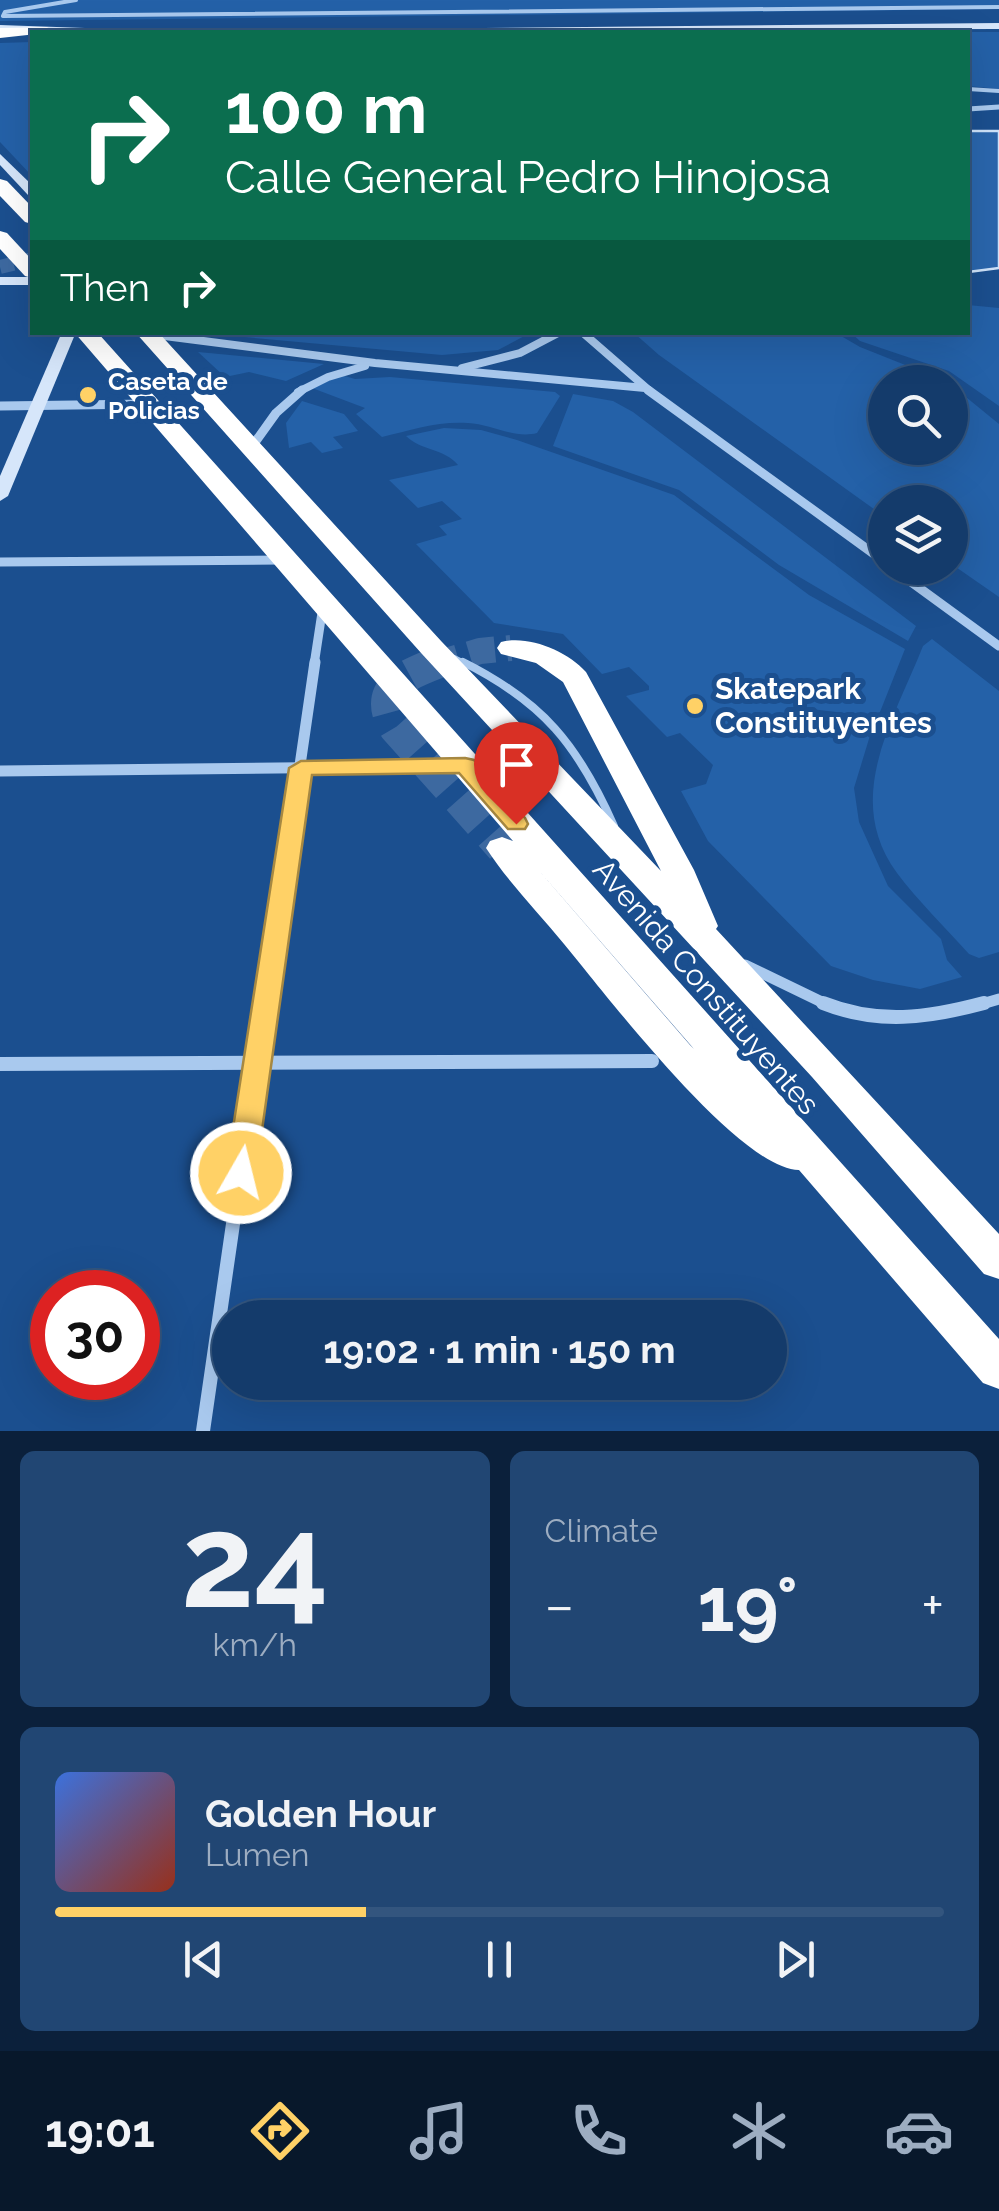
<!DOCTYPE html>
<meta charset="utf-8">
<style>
:root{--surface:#143b6b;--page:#214673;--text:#f1f3f6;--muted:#9dadc1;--line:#33557e;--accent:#ffd166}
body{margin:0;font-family:Raleway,sans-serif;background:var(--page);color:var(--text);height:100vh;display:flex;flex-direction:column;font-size:38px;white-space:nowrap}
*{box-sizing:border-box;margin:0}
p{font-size:32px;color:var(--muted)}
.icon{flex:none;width:55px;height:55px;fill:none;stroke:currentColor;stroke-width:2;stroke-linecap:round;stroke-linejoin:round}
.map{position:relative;height:1431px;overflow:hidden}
.details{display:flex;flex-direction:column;gap:20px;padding:20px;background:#0b203b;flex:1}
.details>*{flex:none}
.top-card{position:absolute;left:30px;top:30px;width:940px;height:305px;border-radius:0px;box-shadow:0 10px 40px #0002,0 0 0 2px var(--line);background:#0b6e4f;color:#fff;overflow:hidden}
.buttons{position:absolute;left:868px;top:365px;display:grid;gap:20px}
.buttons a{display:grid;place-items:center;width:100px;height:100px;border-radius:50%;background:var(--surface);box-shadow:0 10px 40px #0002,0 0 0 2px var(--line);font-size:50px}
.speed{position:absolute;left:30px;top:1270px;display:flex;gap:20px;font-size:50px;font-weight:700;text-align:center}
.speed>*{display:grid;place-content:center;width:130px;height:130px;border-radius:50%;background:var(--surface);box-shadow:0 10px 40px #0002,0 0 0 2px var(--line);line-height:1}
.speed .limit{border:15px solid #d22;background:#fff;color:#111}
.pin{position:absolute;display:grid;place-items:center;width:85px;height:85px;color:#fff;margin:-102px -42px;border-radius:50% 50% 50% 0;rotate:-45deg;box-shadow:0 0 10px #0007}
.pin .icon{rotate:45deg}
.me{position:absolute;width:110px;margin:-55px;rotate:8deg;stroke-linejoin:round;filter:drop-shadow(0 0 8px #0008)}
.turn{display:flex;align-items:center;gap:35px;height:210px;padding:0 30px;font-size:45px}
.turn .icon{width:130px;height:130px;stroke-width:2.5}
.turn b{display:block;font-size:70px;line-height:85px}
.then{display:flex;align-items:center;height:95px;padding:0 30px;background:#0003;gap:20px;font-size:38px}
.big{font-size:75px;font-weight:700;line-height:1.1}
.details .card{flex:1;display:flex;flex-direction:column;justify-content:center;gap:15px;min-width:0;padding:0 35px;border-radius:15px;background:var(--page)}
.details .dial{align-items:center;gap:0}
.dial b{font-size:130px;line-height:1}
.song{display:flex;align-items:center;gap:30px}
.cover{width:120px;height:120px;border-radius:15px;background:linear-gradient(135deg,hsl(220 70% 55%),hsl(10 70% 35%))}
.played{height:10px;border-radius:5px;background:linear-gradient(90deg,var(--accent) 35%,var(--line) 35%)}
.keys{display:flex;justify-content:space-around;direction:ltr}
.heat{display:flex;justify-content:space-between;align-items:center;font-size:55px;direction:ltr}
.details .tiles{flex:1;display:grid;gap:20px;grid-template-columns:1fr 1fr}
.card:last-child{grid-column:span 2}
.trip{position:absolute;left:212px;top:1300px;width:575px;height:100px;border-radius:50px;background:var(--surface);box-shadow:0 10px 40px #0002,0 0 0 2px var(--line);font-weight:700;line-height:100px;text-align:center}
.menu{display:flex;height:160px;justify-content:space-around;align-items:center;background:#08182b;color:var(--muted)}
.menu .icon{width:70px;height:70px}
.menu .on{color:var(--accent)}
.menu b{font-size:45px;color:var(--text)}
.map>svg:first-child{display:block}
</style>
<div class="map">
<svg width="999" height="1431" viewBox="0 0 999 1431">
<rect width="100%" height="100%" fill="#1b4f8f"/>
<!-- green -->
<g fill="#2461a8">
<polygon points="0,0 999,0 999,9 0,21"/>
<polygon points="961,32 999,32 999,89 968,86 968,32"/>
<polygon points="32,42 32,176 0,142 0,43"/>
<polygon points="968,305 999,308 999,406 949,371 860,341 851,333 968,332"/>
<polygon points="200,333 530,333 498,350 442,355"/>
<polygon points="634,333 836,333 860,347 948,382 885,382 885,448 950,448 950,384 999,424 999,597 950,563 950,502 885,502 885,517 659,355"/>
<polygon points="198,352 324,364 286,381 249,372 225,377"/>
<path d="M341 375 355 379 390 377 555 392 560 396 537 433C514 439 491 424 468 423 438 421 411 430 382 437L356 414 365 408 312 388Z"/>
<polygon points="573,394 613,401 633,412 916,626 908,641 779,565 679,490 553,446"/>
<polygon points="302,401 344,414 358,431 333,437 343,448 322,453 311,442 289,448 286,423"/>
<path d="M444 428 481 430 517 440 674 495 809 595 905 649 878 717 811 709 767 716 777 727 818 722 872 729 854 788 859 822 888 886 941 939 947 960 962 977 920 989 873 980 831 966 708 841 681 791 706 784 713 765 680 733 667 737 626 696 649 690V686L629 667 602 674 563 634 494 623 416 544 447 535 439 526 462 519 442 501 418 508 389 480 458 465C444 448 421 451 406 436Z"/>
<path d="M932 639 999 691V952L979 958 969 954C945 927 918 901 897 873 842 798 894 720 923 646Z"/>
</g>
<!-- building -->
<polygon fill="#2a66ad" stroke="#cfe3fa" stroke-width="2.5" points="968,131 999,131 999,268 968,272"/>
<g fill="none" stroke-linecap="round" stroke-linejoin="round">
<!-- secondary-tunnel -->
<polyline stroke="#3d69a0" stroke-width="14" stroke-dasharray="14 8" stroke-linecap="butt" points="0,267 32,259"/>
<!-- highway-tunnel-far1 -->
<polyline stroke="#3d69a0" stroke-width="26" stroke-dasharray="26 12" stroke-linecap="butt" points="433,665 480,651 511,648"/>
<!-- highway-tunnel -->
<path stroke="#3d69a0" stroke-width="32" stroke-dasharray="32 16" stroke-linecap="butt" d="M439 662C406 675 371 688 395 728L502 848"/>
<!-- lane-far2 -->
<g stroke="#a9c9ee" stroke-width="4">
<polyline points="76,0 5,12 3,16 999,7"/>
<polyline points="968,89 999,91"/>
</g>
<!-- lane-far1 -->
<polyline stroke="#a9c9ee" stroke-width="6" points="454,658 468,665"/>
<!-- lane -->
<path stroke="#a9c9ee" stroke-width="8" d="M463 662C543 702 578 745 614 826"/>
<!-- street-far4 -->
<polyline stroke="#a9c9ee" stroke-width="5" points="968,109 999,107"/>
<!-- street-far3 -->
<g stroke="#a9c9ee" stroke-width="8">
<polyline points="582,332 651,392"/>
<polyline points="149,334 375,363 645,388"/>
<polyline points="462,368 520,353 560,332"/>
<polyline points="298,392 328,377 365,366"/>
</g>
<!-- street-far2 -->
<g stroke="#a9c9ee" stroke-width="9">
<polyline points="648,390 885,562"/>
<polyline points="0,406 149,404"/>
<polyline points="253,445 276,413 302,390"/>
<polyline points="0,562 282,560"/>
<polyline points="892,568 999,646"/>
<polyline points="314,665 323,606"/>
</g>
<!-- street-far1 -->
<g stroke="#a9c9ee" stroke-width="11">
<polyline points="0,771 459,766"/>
<polyline points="745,965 830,1006"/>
<polyline points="265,1006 315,662"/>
<polyline points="975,1006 999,999"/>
</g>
<!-- street -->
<g stroke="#a9c9ee" stroke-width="14">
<path d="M823 1003C878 1025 928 1018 984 1003"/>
<polyline points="0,1064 652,1061"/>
<polyline points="203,1431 265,1003"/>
</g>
<!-- secondary -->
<g fill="#d6e6fa" fill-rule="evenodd">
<polygon points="999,23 999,29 0,31 0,25 170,31"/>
<polygon points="0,154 32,185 32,196 28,195 0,165"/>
<rect x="0" y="277" width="32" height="8"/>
<polygon points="62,332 76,332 8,496 0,501 0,476"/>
</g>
<!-- highway -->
<g fill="#fff" fill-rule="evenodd">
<polygon points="47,27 55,32 0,38 0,28"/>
<polygon points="0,179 7,181 32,207 32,224 25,222 0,196"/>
<polygon points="0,231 7,233 32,260 32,278 25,276 0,249"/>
<path d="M74 332H97L999 1339V1389L983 1383 799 1170C739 1170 604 992 564 944 538 912 508 882 486 848L490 841 502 837 513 841ZM535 866 694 1049 690 1045Z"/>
<path d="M135 332H158L442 642 661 871 563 682 536 663 501 654 497 648 501 642C529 635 567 651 586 672L694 870 718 926 716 929 999 1234V1279L984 1274 812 1077 422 654Z"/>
</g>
</g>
<!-- route -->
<polygon fill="#ffd166" stroke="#a68842" stroke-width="2.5" points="465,758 474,760 525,818 528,824 525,829 508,829 459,773 312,775 256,1173 251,1181 241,1184 230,1181 226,1173 289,768 301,761"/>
<!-- markers -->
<g fill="#ffd166" stroke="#1b4f8f" stroke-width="4">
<circle cx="88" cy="395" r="10"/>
<circle cx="695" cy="706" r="10"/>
</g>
<g text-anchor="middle" stroke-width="10" stroke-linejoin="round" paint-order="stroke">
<!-- far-poi labels -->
<g font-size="25" font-weight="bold" fill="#fff" stroke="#1b4f8f" text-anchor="start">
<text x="108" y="390">Caseta de<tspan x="108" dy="29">Policias</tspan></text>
</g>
<!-- poi labels -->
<g font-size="30" font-weight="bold" fill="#fff" stroke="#1b4f8f" text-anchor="start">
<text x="715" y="699">Skatepark<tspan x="715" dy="34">Constituyentes</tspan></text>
</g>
<!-- street labels -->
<g font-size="30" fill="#fff" stroke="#1b4f8f">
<text transform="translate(706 987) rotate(49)" y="10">Avenida Constituyentes</text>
</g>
</g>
</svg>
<div class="buttons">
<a><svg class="icon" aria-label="search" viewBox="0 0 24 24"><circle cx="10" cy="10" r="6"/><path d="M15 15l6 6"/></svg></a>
<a><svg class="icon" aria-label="layers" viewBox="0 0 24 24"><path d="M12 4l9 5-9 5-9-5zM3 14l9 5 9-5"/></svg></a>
</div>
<div class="speed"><div class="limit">30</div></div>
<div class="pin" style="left:516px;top:824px;background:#d93025"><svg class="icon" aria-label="arrive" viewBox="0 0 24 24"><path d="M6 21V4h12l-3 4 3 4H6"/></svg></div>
<svg class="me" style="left:241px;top:1173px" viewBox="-20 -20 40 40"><circle r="17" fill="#ffd166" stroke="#fff" stroke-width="3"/><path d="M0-11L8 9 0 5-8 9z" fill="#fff"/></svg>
<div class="trip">19:02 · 1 min · 150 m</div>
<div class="top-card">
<div class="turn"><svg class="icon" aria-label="right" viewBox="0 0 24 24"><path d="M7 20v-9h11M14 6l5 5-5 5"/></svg><div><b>100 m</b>Calle General Pedro Hinojosa</div></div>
<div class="then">Then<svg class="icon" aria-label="right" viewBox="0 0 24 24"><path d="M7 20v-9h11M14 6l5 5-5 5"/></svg></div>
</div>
</div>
<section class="details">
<div class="tiles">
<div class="card dial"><b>24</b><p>km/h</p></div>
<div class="card"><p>Climate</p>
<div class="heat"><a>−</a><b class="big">19°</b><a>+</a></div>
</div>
<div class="card">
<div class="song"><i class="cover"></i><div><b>Golden Hour</b><p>Lumen</p></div></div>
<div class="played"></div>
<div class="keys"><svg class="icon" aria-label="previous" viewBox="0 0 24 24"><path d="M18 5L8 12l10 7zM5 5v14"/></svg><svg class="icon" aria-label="pause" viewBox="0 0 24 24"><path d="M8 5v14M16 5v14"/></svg><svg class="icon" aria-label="next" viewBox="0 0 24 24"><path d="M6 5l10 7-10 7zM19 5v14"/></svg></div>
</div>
</div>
</section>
<nav class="menu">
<b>19:01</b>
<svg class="icon on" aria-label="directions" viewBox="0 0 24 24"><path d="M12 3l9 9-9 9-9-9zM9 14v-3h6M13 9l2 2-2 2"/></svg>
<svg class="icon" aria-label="music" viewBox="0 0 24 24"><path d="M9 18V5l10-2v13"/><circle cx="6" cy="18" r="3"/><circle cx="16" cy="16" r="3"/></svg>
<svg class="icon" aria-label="phone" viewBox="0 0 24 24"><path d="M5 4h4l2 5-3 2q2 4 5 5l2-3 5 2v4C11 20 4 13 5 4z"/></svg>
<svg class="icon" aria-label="climate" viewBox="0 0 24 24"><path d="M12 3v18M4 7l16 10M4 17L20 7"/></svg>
<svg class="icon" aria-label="car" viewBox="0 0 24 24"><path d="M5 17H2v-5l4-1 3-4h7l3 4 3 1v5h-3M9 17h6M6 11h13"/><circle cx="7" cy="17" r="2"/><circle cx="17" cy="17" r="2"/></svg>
</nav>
